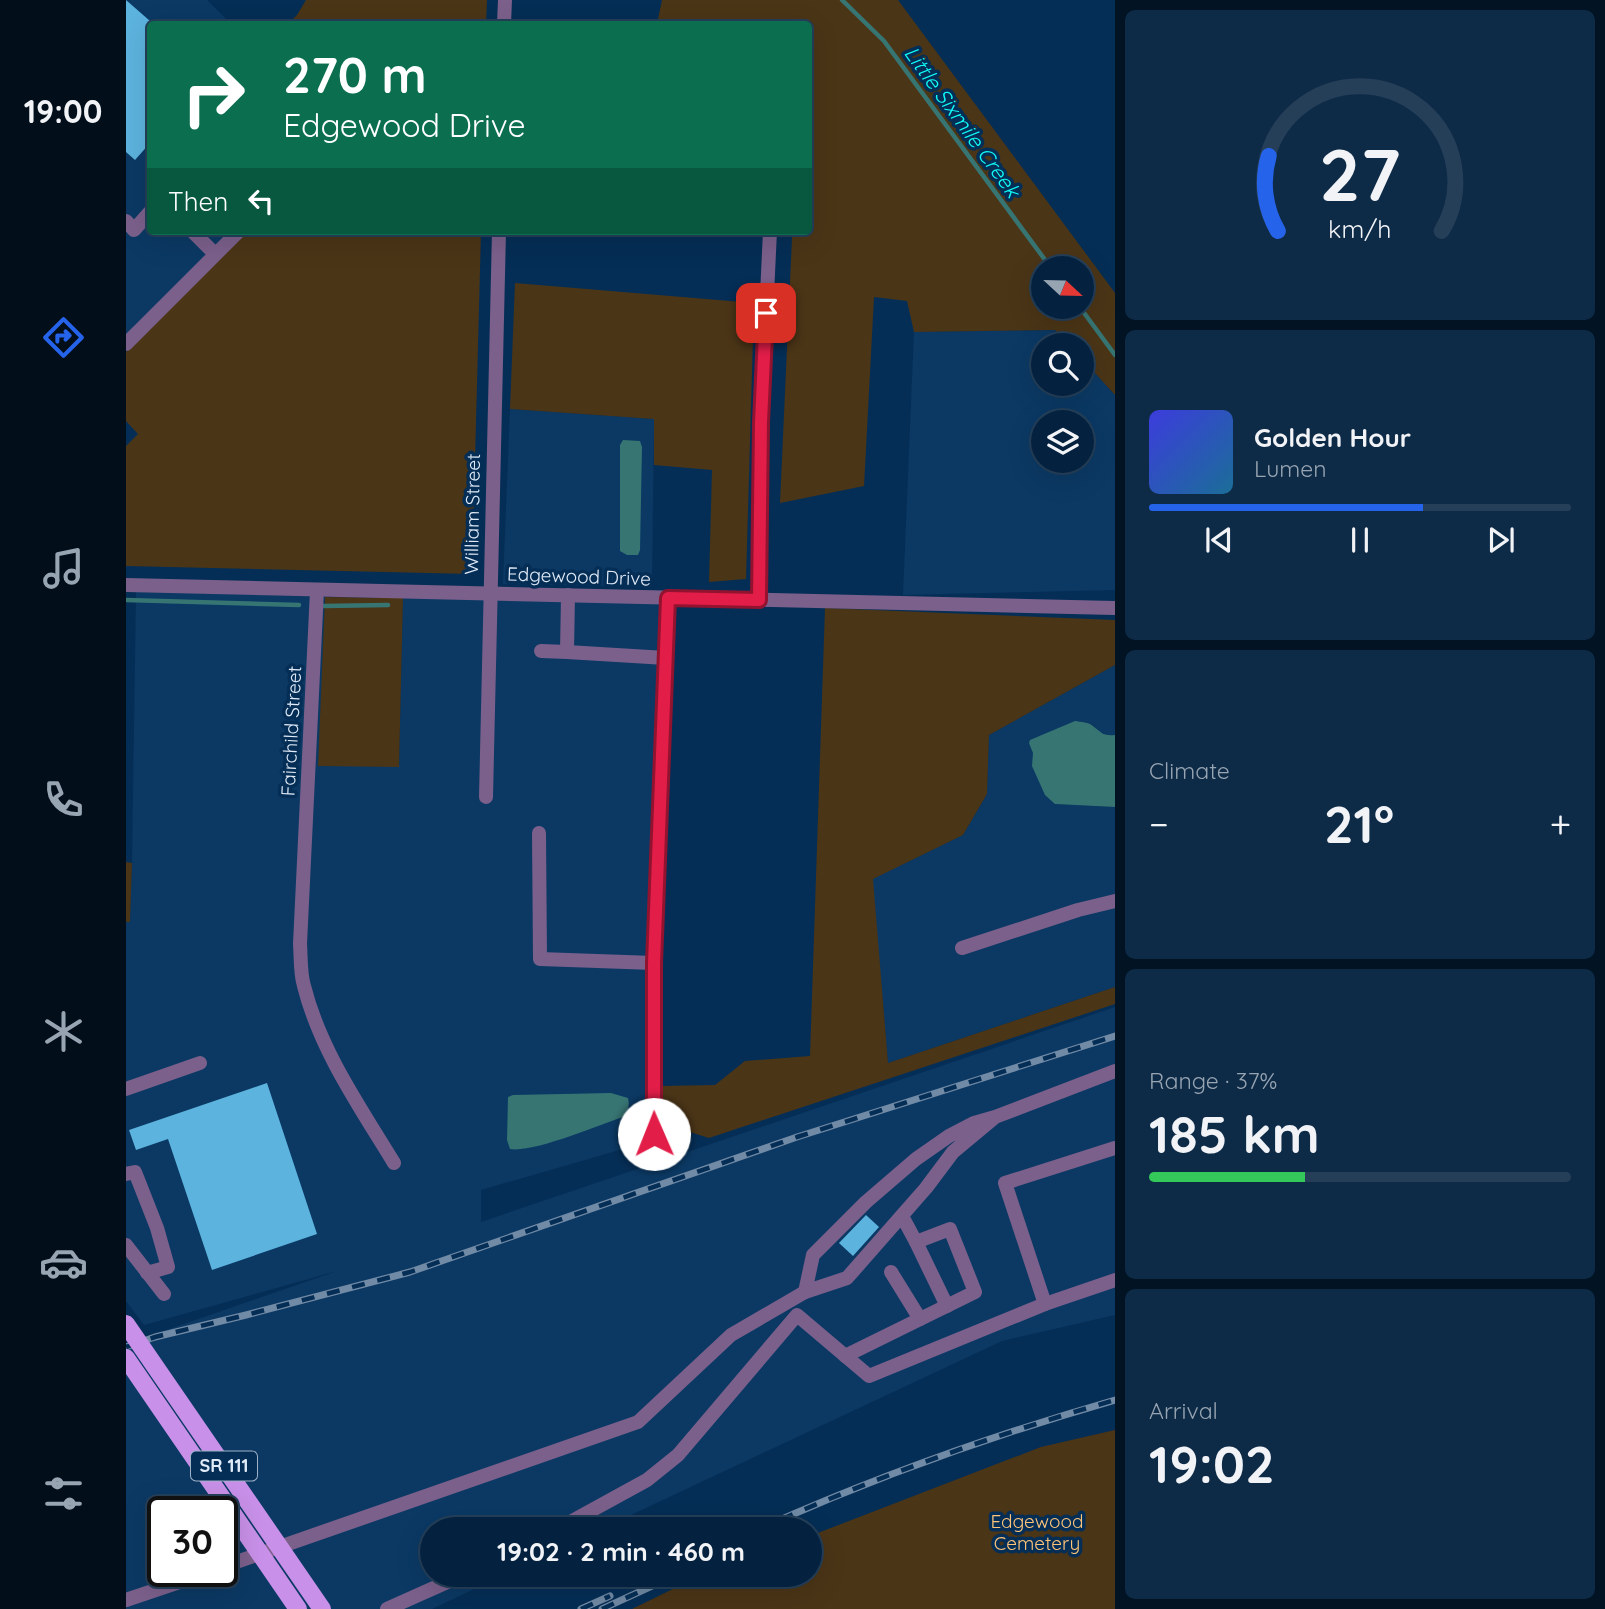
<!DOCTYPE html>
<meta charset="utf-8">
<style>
:root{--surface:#042240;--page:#0d2a47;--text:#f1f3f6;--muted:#97a4b1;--line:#253f59;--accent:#2563eb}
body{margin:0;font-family:Quicksand,sans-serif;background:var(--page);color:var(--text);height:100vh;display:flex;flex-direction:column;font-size:26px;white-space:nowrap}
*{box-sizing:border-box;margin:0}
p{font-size:23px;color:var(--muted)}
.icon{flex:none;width:38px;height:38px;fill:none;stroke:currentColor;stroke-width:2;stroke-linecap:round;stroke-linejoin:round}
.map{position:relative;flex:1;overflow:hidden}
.panel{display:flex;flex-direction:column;gap:10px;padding:10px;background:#021323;width:490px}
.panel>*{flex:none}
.hud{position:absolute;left:21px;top:21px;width:665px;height:214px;border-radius:7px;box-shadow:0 7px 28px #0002,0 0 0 2px var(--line);background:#0b6e4f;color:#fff;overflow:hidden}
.needle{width:46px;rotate:112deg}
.buttons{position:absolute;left:905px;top:256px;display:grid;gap:14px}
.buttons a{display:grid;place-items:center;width:63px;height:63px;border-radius:50%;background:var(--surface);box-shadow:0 7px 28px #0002,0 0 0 2px var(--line);font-size:35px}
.speed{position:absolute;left:21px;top:1496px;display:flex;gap:14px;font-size:35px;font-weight:700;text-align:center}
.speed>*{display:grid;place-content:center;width:91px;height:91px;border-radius:50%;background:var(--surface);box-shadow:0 7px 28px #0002,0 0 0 2px var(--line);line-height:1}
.speed .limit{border:4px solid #111;border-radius:10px;background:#fff;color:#111}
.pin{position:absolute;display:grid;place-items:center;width:60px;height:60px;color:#fff;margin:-30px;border-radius:14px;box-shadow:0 4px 10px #0006}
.me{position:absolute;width:77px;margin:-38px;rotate:359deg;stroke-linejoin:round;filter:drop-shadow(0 0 5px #0008)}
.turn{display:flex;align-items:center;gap:24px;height:147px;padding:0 21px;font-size:32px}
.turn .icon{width:91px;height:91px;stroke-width:2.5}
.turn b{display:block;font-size:49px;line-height:60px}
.then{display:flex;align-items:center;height:66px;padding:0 21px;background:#0003;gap:14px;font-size:26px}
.big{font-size:52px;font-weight:700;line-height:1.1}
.panel .tile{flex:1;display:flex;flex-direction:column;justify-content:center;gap:10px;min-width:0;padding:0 24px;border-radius:10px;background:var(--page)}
.panel .dial{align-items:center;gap:0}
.dial svg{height:182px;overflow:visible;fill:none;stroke:var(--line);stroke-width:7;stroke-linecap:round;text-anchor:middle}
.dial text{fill:var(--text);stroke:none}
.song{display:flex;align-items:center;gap:21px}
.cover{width:84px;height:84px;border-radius:10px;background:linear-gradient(135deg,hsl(240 70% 55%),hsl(200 70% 35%))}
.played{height:7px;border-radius:4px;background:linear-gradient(90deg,var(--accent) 65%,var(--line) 65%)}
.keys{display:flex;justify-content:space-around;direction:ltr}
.heat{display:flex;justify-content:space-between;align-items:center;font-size:38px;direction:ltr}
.charge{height:10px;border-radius:5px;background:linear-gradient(90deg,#34c759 37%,var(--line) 0)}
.trip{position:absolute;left:294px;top:1517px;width:402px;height:70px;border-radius:35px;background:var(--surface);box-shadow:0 7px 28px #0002,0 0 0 2px var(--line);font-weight:700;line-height:70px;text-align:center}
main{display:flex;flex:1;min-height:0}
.menu{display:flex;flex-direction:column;width:126px;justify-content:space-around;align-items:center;background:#020e1a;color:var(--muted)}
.menu .icon{width:49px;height:49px}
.menu .active{color:var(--accent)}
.menu b{font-size:32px;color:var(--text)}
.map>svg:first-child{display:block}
</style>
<main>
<nav class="menu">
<b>19:00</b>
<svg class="icon active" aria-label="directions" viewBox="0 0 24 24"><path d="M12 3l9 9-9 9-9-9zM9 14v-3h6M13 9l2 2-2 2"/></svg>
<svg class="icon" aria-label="music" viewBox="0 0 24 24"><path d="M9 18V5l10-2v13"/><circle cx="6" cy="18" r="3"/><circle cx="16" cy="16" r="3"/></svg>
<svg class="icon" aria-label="phone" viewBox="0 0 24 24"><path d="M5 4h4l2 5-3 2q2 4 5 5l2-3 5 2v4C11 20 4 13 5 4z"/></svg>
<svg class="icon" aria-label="climate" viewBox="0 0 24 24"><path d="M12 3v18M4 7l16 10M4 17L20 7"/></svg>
<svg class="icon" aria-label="car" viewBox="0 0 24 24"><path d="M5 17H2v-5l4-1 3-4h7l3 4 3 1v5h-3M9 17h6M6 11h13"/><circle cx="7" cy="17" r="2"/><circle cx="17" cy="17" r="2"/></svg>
<svg class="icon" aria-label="filters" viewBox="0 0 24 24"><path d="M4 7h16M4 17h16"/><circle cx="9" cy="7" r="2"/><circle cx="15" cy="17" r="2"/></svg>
</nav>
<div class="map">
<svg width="989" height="1609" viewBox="0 0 989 1609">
<rect width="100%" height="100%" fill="#052e56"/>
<!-- built -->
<g fill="#0b3964" fill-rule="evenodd">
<polygon points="0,0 81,0 105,24 24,24 24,231 120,231 0,352"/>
<path d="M929 330 942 345H917V383H956V359L989 395V590L777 595 788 332ZM917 422H956V460H917Z"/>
<polygon points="384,409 528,419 526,587 377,584"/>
<path d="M10 591 199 597 193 766H273L277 598 536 603 524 1085 535 1086V1138L355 1190V1222L989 1007V1315L876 1341 475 1529 306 1530V1575H378L306 1609H0V1344L211 1271 18 1325 0 1301V922H4L6 863ZM37 1512H96V1572H37Z"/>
<polygon points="989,665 989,735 985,736 973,732 966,724 907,753 929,804 989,807 989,987 762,1063 746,879 837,835 861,794 863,735"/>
</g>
<!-- green -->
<g fill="#4b3517" fill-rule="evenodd">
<polygon points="180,0 361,0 360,24 162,24 171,15"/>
<path d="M536 0H772L989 293V395L956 359V345H942L929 330 788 332 781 301 748 297 738 486 654 503 666 238 665 231H682V24H531ZM917 268H956V306H917Z"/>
<polygon points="120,231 355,231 346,574 0,566 0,446 12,434 0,421 0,352"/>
<polygon points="389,283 628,303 620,579 583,582 586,470 528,465 528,419 384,409"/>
<polygon points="199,597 277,598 273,767 192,766"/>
<polygon points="699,608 989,620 989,665 863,735 861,794 837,835 747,879 762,1063 989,987 989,1004 583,1138 535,1123 535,1086 589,1085 619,1061 684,1056"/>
<polygon points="0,862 6,863 4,922 0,922"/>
<polygon points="989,1430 989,1609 506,1609 557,1584 582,1575 684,1575 684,1536 915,1447"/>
</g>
<!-- water -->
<g fill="#377573">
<polygon points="497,440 514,441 516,447 514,550 512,555 501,555 494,551 494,445"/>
<path d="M949 721C955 722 963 722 967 726 976 733 977 736 989 735V807L929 804 919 795 906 766 907 753 903 743 904 740Z"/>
<path d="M485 1093 502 1098C504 1106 502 1111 497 1117 473 1125 407 1153 384 1149L381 1140 382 1097 387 1095Z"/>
</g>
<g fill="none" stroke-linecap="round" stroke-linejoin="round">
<!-- stream -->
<g stroke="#377573" stroke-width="4.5">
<polyline points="716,0 758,41 925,268"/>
<polyline points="953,306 989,355"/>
<polyline points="0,600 173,605"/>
<polyline points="197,606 262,605"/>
</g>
</g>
<!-- building -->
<g fill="#5cb3de">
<polygon points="0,0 24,21 24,143 9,160 0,152"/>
<polygon points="141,1083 191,1234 86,1270 42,1139 10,1150 3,1130"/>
<polygon points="740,1215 753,1227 727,1256 713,1243"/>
</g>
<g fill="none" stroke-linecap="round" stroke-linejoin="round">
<!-- minor -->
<g stroke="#7b608b" stroke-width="14">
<polyline points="378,24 379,0"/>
<polyline points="0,221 8,230 24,212"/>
<polyline points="66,231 89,254"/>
<polyline points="0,344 113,231"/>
<polyline points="0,585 989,608"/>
<path d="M191 590 174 944C175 957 174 973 178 986 194 1050 234 1107 268 1163"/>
<polyline points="442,595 441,652 540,658"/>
<polyline points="633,600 635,422 644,231"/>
<polyline points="415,651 441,652"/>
<polyline points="360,797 373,231"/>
<polyline points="413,833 414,959 528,963"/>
<polyline points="836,948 952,910 989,901"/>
<polyline points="0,1089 74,1063"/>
<polyline points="869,1117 827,1152 800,1188 721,1278 679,1292 687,1255 740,1202 790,1159 823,1136 848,1123 869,1117 989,1071"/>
<polyline points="529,1134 528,963 542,598"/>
<polyline points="0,1174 9,1172 31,1228 42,1267 21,1273"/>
<polyline points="790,1242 821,1306"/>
<polyline points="0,1245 38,1294"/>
<polyline points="765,1272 794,1319"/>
<polyline points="919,1304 879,1183 989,1148"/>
<polyline points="719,1356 849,1292 824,1229 790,1242 776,1216"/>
<polyline points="430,1530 521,1480 552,1455 671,1315 743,1376 919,1304 989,1280"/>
<polyline points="96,1567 512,1422 605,1335 679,1292"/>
<polyline points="0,1600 83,1572"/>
<polyline points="261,1609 337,1575"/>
</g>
<defs>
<g id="rail">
<polyline points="0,1347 29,1337 120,1315 284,1272 671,1137 989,1036"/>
<path d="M631 1530C747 1478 867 1435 989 1400"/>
<polyline points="455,1609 484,1596"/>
<polyline points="476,1609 550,1575"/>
</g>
</defs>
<!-- rail casing -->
<use href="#rail" stroke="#718aa5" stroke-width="7"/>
<!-- rail -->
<use href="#rail" stroke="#052e56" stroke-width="4.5" stroke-dasharray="13" stroke-linecap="butt"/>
<!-- major-bridge -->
<g stroke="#c890e8" stroke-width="18">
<polyline points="0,1324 196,1609"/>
<polyline points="0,1358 172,1609"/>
</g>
</g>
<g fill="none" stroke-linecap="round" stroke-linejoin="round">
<defs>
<polyline id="route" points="528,1134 528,963 542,598 633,600 635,422 640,313"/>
</defs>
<!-- route casing -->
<use href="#route" stroke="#92132f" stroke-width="18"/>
<!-- route -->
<use href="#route" stroke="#e11d48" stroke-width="12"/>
</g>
<g text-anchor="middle" stroke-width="7" stroke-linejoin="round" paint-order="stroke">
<!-- shield labels -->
<rect fill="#052e56" stroke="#9fb2c7" stroke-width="2" x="65" y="1451.5" width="66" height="29" rx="5"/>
<g font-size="18" font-weight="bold" fill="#e1ebf8">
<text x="98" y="1472">SR 111</text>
</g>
<!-- street labels -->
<g font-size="19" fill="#e1ebf8" stroke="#052e56">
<text transform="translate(346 514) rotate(-89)" y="7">William Street</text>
<text transform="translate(453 576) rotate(2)" y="7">Edgewood Drive</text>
<text transform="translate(165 731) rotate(-87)" y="7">Fairchild Street</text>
</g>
<!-- park labels -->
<g font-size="19" fill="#fec479" stroke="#052e56">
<text x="911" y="1528">Edgewood<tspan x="911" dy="22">Cemetery</tspan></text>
</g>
<!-- water labels -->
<g font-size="21" font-style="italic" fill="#11fbf7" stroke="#052e56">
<text transform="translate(836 122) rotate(54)" y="7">Little Sixmile Creek</text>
</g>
</g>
</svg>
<div class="buttons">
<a><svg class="needle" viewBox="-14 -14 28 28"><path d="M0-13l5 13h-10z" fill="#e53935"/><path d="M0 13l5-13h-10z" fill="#97a4b1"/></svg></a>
<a><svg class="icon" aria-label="search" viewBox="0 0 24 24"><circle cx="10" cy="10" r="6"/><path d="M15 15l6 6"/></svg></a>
<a><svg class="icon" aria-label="layers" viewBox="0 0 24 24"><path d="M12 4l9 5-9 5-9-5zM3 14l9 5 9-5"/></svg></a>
</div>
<div class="speed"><div class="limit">30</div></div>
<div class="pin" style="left:640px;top:313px;background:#d93025"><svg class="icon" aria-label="arrive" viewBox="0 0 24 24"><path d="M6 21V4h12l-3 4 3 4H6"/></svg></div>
<svg class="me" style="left:528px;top:1134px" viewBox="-20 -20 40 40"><circle r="19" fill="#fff"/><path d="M0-13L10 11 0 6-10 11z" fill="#e11d48"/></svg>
<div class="trip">19:02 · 2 min · 460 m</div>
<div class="hud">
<div class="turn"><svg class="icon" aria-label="right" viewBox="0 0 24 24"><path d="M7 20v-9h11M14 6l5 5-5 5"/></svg><div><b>270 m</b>Edgewood Drive</div></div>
<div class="then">Then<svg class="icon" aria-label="left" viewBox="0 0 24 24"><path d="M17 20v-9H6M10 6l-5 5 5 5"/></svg></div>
</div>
</div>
<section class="panel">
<div class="tile dial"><svg viewBox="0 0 100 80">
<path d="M14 69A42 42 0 1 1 86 69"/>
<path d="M14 69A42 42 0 0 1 10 36" stroke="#2563eb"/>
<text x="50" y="56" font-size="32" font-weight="700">27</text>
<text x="50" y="72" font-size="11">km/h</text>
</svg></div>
<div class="tile">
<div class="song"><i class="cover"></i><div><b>Golden Hour</b><p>Lumen</p></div></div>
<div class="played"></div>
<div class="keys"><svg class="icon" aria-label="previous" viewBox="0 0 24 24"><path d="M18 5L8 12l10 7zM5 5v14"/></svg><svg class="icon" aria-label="pause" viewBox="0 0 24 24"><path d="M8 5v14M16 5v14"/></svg><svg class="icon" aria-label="next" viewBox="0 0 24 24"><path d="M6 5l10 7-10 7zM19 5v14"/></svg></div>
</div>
<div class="tile"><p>Climate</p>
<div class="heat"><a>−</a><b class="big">21°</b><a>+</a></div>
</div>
<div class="tile"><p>Range · 37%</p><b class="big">185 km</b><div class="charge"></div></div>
<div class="tile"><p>Arrival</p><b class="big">19:02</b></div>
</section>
</main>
